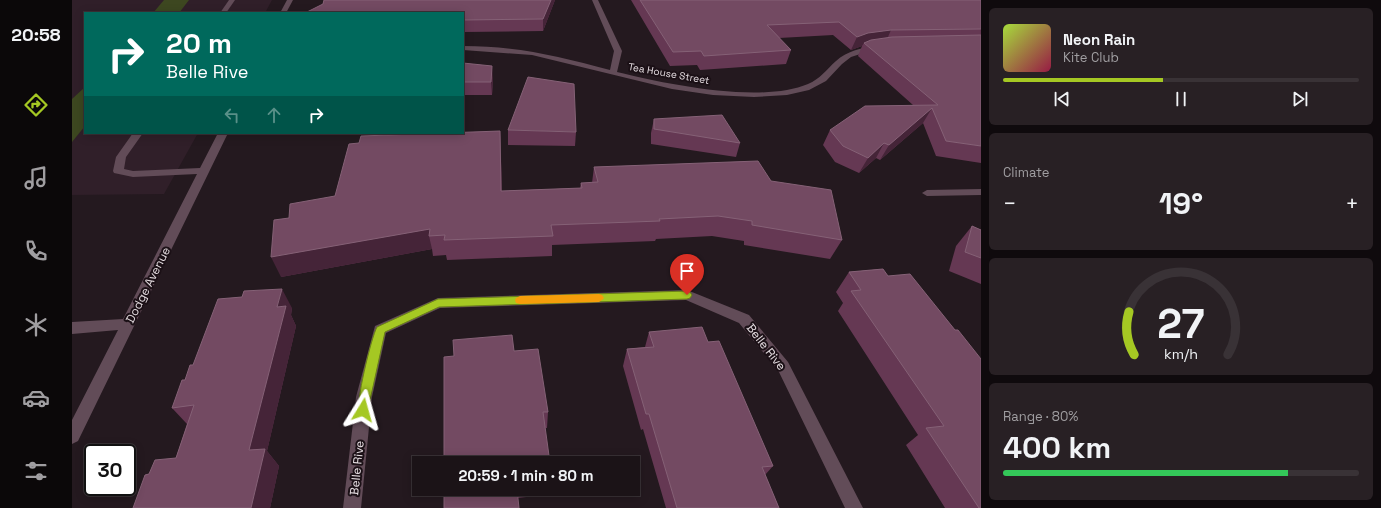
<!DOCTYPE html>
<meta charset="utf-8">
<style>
:root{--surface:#1b1317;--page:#282024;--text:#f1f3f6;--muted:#a09ea1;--line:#393236;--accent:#a5c823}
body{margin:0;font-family:"Space Grotesk",sans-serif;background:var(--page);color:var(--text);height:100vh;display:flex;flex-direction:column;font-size:15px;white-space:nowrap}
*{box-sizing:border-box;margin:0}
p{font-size:13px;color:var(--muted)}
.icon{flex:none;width:22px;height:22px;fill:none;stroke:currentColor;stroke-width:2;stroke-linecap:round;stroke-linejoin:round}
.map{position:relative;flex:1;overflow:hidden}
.details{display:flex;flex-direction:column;gap:8px;padding:8px;background:#0f0a0d;width:400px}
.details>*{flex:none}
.top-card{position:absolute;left:12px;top:12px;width:380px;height:122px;border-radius:0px;box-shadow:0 2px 10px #0003,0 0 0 1px var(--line);background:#00695c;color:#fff;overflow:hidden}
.speed{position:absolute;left:12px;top:444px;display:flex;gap:8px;font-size:20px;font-weight:700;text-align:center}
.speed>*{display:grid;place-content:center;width:52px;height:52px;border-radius:50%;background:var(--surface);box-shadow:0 2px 10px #0003,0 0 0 1px var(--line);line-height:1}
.speed .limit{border:2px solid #111;border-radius:6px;background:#fff;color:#111}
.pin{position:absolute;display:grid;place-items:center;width:34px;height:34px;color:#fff;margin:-41px -17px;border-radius:50% 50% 50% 0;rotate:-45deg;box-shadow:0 0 4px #0007}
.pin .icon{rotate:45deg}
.me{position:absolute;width:44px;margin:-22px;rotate:8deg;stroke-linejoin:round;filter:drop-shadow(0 0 3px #0008)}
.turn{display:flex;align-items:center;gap:14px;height:84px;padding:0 16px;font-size:18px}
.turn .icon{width:52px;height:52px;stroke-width:2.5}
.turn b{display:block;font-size:28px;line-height:34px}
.lanes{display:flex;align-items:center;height:38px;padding:0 16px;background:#0003;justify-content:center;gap:20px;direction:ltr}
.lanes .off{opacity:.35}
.big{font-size:30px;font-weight:600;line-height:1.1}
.details .widget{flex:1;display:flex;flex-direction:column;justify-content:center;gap:6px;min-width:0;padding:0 14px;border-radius:6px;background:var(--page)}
.details .dial{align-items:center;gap:0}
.dial svg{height:104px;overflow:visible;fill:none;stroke:var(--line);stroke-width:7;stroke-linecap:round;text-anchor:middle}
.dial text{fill:var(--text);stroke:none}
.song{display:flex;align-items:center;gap:12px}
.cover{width:48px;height:48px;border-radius:6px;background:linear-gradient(135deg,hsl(80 70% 55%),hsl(340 70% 35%))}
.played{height:4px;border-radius:2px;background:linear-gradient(90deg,var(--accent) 45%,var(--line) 45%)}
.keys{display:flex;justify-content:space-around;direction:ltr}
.heat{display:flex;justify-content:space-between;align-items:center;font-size:22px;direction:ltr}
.charge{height:6px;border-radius:3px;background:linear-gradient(90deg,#34c759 80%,var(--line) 0)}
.trip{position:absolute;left:340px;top:456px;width:228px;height:40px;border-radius:0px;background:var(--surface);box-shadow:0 2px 10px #0003,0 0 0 1px var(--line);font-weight:600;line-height:40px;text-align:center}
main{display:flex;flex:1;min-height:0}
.tab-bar{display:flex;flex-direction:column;width:72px;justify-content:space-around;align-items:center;background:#0b0809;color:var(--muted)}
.tab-bar .icon{width:28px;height:28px}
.tab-bar .current{color:var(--accent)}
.tab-bar b{font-size:18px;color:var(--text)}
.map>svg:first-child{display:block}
</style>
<main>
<nav class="tab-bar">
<b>20:58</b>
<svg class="icon current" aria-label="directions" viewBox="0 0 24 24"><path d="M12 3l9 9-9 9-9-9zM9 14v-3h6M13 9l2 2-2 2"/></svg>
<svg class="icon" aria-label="music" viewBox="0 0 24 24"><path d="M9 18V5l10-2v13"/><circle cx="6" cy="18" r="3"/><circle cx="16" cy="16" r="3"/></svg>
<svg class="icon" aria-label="phone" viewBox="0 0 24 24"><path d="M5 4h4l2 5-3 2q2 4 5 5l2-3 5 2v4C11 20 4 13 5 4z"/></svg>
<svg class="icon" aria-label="climate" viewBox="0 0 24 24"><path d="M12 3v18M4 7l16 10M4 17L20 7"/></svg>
<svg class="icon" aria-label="car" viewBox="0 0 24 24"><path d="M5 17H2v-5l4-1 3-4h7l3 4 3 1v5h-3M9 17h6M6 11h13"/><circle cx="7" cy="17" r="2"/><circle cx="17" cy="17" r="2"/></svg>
<svg class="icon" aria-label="filters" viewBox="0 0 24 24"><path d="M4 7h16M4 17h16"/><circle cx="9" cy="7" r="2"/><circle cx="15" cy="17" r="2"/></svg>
</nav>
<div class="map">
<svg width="909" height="508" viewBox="0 0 909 508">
<rect width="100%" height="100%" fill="#24191f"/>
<!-- built -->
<polygon fill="#301f29" points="0,0 200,0 193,13 13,13 13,133 126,133 92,194 0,195"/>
<!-- green -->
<g fill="#3d4720">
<polygon points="92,0 117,0 107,13 81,13"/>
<polygon points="13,87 13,126 0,142 0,99"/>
</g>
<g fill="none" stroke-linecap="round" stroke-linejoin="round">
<!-- minor -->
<g fill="#624c58" fill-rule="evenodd">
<polygon points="157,0 163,0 154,13 148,13"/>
<polygon points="215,0 221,0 214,13 208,13"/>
<path d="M520 0H526L550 51 545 72C594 84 689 104 736 84 748 79 754 70 764 61 775 51 789 48 803 46L807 48 779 57 770 64 754 81 737 90 715 95 682 97 641 95 600 89 460 55 391 50V46C445 46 486 56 538 70L542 51Z"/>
<polygon points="61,133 71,133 54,157 52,169 61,171 128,168 146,133 156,133 6,441 0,444 0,420 46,330 0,334 0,322 51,319 125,174 61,177 42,173 41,171 44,157"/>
<polygon points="909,189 909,195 855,196 850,193 855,190"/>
<polygon points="615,290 677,315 716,362 791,508 773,508 706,370 667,323 614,300 368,308 314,333 300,397 289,508 271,508 284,397 303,326 366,298"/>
</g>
</g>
<!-- wall -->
<g fill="#653853">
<polygon points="252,0 483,0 471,31 391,32 391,13 251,4"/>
<polygon points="559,0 909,0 909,163 864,156 851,123 808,160 804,158 787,173 763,162 751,145 758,130 841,105 786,56 790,46 779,50 761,35 707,38 719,50 714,64 628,70 625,65 598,66"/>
<polygon points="391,63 421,78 420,95 391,95"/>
<polygon points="582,119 668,143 664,157 579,144 579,133"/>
<polygon points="436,130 504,132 503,146 436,145"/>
<polygon points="428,131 430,191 508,188 509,183 520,183 522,167 699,181 770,240 758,259 672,245 672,241 640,236 584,239 583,241 480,245 480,256 375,260 374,255 361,256 360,249 209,277 217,218 263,196 287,143"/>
<polygon points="900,226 909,230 909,284 877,271 884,246"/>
<polygon points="811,269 909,508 873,508 834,445 846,435 766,311 771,303 764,292 777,272"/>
<polygon points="170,297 220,308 219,315 224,326 195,451 207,466 198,508 61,508 77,474 104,458 115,424 100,408 113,380 121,365"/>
<polygon points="577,332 636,342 701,466 693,475 707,508 594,508 571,429 569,430 551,366 555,349 573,347"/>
<polygon points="442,351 476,412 475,428 474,428 382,356"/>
<polygon points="372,489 480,489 479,494 446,498"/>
</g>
<!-- shaded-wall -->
<g fill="#452438">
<polygon points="479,0 483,0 471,31 471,19"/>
<polygon points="819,30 813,44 792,43 790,46 779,50 785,37 796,33"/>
<polygon points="420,66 421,78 420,95 419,82"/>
<polygon points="860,108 851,123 808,160 817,145"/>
<polygon points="428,131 429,151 430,211 429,191"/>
<polygon points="812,143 804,158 787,173 796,158"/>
<polygon points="358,229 357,236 360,249 209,277 199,257"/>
<polygon points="210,289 220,308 219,315 224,326 195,451 207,466 198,508 179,508 177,450 205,307"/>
</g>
<!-- building -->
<g fill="#734a62" stroke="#856176">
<polygon points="252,0 479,0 471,19 391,20 391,13 233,13 251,4"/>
<polygon points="568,0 909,0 909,29 819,30 796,33 785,37 767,22 695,25 719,50 632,56 629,51 601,52"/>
<polygon points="909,35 909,146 874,141 860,108 817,145 812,143 796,158 771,146 758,130 793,106 866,105 792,43 799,40 820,37"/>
<polygon points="391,63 420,66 419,82 391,82"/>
<polygon points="456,77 502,84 504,132 436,130"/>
<polygon points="650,115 668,143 582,129 582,119"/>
<polygon points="428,131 429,191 510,188 509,183 526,182 522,167 686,161 699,181 759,190 770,240 680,225 680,221 646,216 587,219 588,221 479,225 481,236 372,240 373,235 357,236 358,229 199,257 202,220 217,218 218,204 263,196 277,144 287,143 289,136"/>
<polygon points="900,226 909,230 909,258 893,252"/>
<polygon points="811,269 816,276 838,274 883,330 886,330 909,359 909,508 907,508 854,428 872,426 779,291 789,290 777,272"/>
<polygon points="210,289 205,307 214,306 177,450 193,449 179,508 61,508 73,475 77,474 83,460 104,458 122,405 100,408 110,380 113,380 118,365 121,365 146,299 170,297 172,291"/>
<polygon points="630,327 636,342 647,341 701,466 690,467 707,508 605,508 577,414 574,414 555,349 582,347 577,332"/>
<polygon points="440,335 442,351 466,349 476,412 471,412 478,463 372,463 372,357 382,356 381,340"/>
<polygon points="372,489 445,489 447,508 372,508"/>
</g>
<!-- route -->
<path fill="#a5c823" stroke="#6b8217" d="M615 291 618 292 620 295 618 298 615 299 367 307 313 332 295 414 291 416 287 414C283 405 299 338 305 327L366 299Z"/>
<!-- slow -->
<polygon fill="#f59e0b" points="527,294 530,295 532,298 530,300 527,302 448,304 444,303 443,300 444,298 448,296"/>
<g text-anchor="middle" stroke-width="4" stroke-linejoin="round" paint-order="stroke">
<!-- far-street labels -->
<g font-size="10" fill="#e7dfe3" stroke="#1b1016">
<text transform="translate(597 73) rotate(10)" y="4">Tea House Street</text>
</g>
<!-- street labels -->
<g font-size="12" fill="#e7dfe3" stroke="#1b1016">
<text transform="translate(76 285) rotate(-63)" y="4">Dodge Avenue</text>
<text transform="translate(694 347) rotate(52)" y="4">Belle Rive</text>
<text transform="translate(285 468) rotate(-84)" y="4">Belle Rive</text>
</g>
</g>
</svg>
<div class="speed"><div class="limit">30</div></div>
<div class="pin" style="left:615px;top:295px;background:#d93025"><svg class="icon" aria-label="arrive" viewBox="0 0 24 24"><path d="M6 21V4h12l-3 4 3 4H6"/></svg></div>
<svg class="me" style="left:291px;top:410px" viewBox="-20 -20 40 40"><path d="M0-17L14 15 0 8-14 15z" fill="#a5c823" stroke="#fff" stroke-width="4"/></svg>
<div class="trip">20:59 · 1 min · 80 m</div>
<div class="top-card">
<div class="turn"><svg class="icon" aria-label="right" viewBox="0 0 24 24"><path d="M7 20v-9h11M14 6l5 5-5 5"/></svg><div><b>20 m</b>Belle Rive</div></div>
<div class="lanes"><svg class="icon off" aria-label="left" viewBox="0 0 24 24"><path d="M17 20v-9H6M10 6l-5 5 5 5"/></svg><svg class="icon off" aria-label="ahead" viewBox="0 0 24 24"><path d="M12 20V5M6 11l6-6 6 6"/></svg><svg class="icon" aria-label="right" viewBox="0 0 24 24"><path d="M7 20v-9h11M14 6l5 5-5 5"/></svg></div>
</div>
</div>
<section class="details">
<div class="widget">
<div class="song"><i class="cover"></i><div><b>Neon Rain</b><p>Kite Club</p></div></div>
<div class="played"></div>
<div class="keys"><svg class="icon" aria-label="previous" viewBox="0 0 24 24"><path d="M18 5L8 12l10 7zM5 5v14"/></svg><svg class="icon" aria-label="pause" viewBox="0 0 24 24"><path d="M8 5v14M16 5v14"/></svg><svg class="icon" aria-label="next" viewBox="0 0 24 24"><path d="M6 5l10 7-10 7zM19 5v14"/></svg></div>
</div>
<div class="widget"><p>Climate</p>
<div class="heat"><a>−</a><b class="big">19°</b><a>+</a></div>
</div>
<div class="widget dial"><svg viewBox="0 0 100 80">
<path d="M14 69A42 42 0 1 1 86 69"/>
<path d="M14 69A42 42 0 0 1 10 36" stroke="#a5c823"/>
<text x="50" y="56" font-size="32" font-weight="700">27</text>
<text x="50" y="72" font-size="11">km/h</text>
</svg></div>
<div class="widget"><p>Range · 80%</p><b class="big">400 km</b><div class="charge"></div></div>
</section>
</main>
